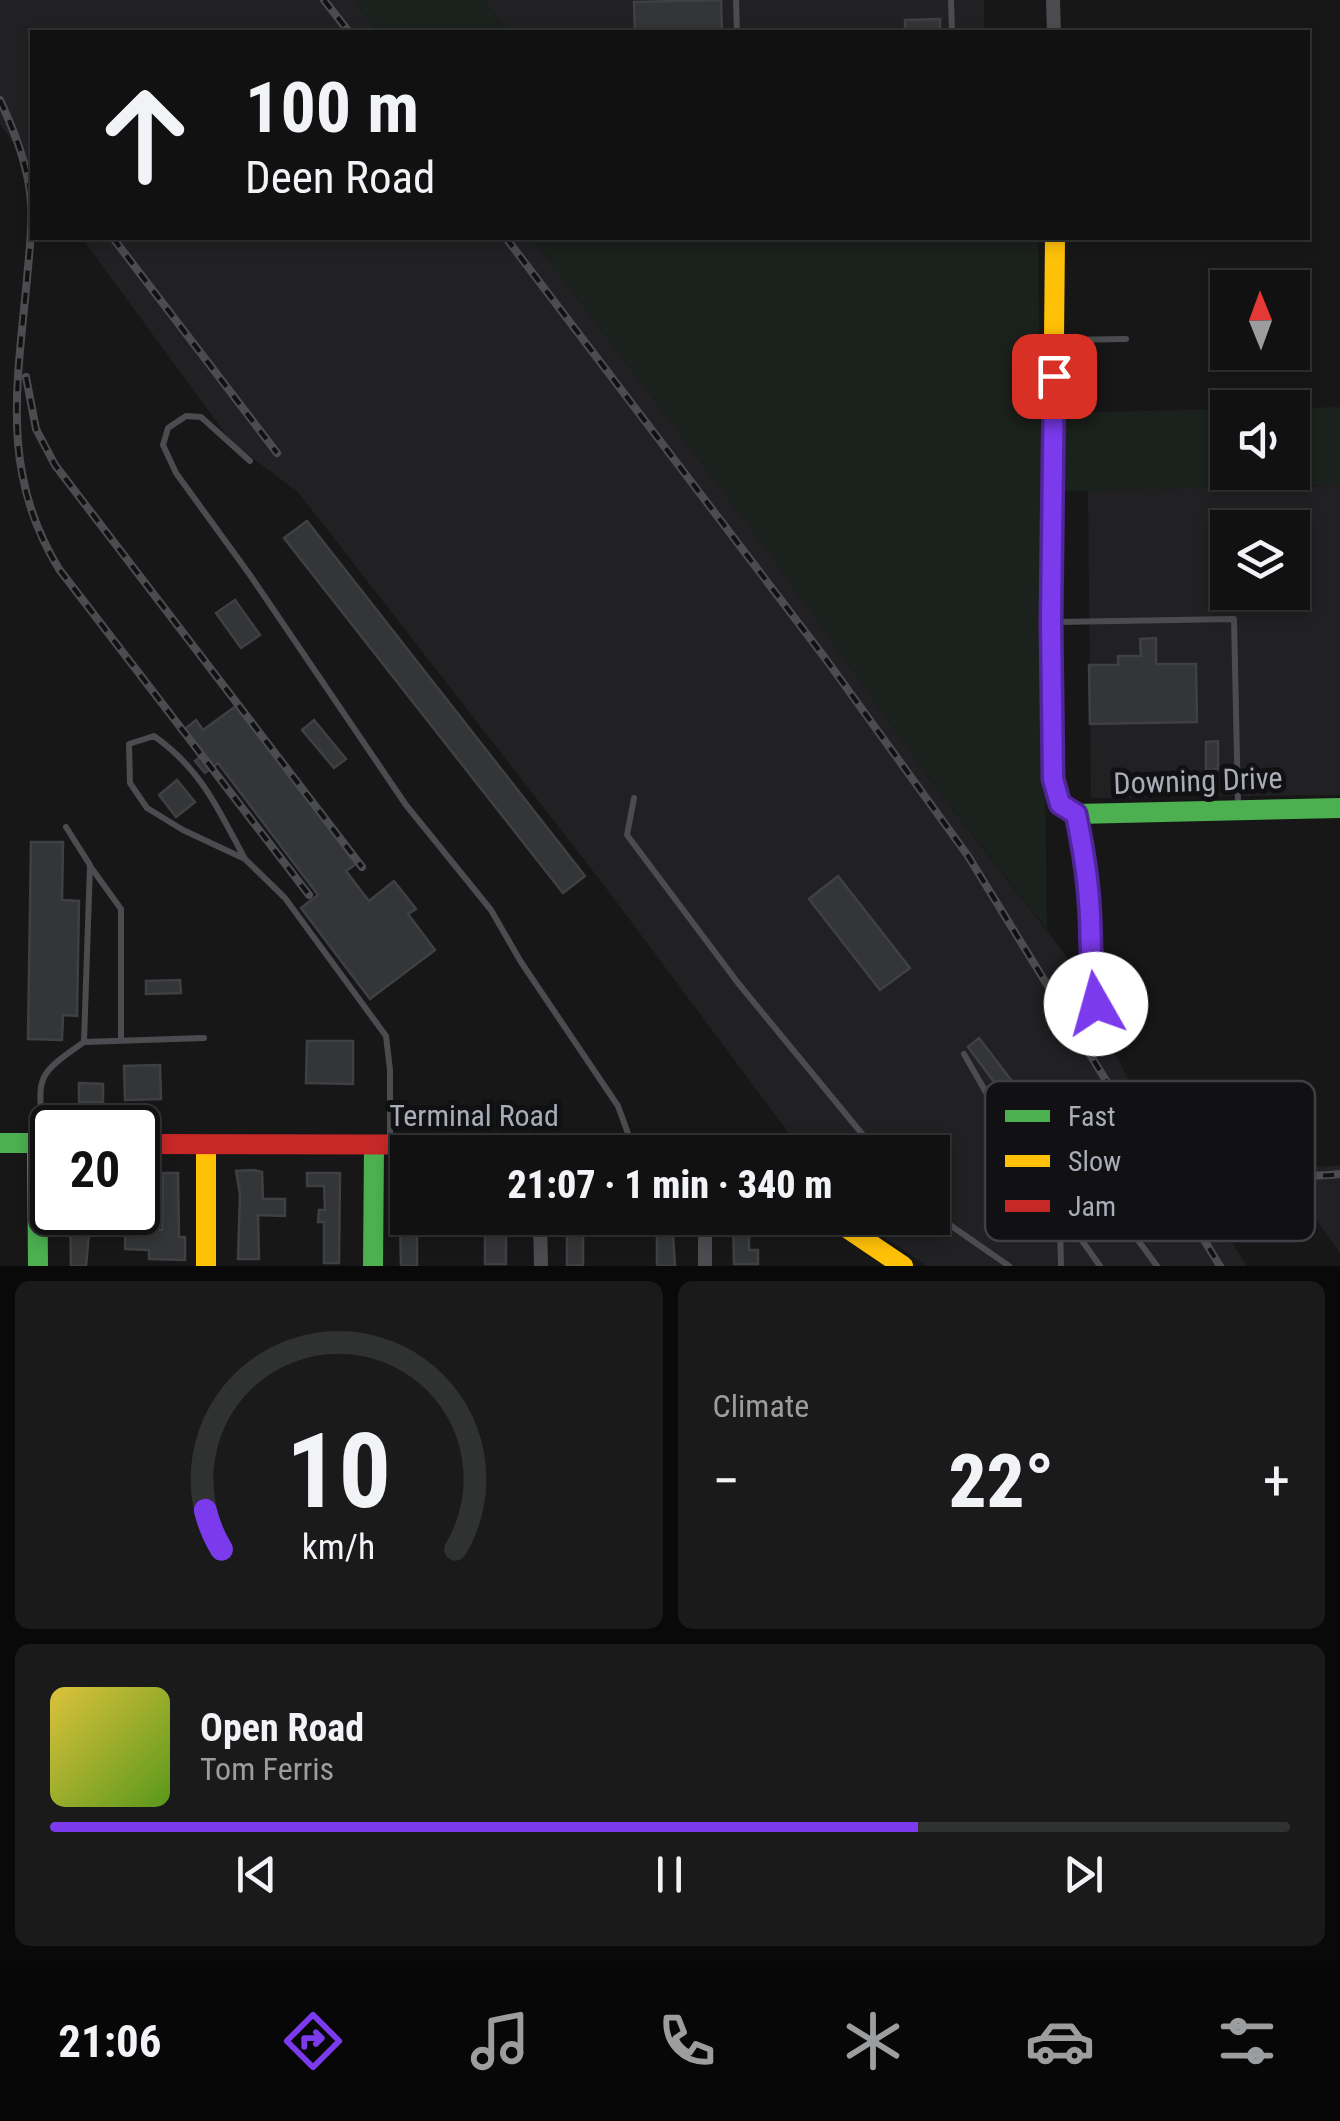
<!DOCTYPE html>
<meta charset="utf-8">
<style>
:root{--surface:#111;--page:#1a1a1a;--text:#f1f3f6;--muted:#9c9d9f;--line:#303131;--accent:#7c3aed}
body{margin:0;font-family:"Roboto Condensed",sans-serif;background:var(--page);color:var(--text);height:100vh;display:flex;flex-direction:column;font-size:38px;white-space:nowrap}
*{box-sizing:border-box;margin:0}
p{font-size:32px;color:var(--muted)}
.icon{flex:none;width:55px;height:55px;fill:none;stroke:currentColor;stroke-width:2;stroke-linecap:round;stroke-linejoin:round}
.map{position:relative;height:1266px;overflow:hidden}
.panel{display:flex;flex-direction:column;gap:15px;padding:15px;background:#090909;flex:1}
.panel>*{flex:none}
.hud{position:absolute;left:30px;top:30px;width:1280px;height:210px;border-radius:0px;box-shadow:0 5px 15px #0003,0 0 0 2px var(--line);background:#111;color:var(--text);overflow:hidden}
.needle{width:65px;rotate:359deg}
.fabs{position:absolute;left:1210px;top:270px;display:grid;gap:20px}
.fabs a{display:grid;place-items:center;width:100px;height:100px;border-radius:0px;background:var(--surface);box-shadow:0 5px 15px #0003,0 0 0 2px var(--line);font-size:50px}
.speed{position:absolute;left:30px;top:1105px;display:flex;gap:20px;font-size:50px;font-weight:700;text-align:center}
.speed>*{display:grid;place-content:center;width:130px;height:130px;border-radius:50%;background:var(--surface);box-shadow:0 5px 15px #0003,0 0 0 2px var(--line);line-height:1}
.speed .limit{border:5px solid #111;border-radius:15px;background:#fff;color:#111}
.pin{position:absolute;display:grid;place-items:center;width:85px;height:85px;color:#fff;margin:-42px;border-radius:20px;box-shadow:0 5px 15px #0006}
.me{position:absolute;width:110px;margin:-55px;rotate:353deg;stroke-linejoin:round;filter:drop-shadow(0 0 8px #0008)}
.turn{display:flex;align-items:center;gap:35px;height:210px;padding:0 50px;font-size:45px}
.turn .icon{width:130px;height:130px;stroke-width:2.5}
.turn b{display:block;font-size:70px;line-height:85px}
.big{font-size:75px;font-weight:800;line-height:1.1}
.panel .tile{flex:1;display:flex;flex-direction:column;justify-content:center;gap:15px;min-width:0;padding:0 35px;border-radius:15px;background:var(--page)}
.panel .dial{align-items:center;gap:0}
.dial svg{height:260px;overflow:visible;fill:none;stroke:var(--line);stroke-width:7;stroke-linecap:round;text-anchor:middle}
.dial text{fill:var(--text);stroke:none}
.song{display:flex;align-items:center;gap:30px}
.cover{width:120px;height:120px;border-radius:15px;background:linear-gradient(135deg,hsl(50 70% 55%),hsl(90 70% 35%))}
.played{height:10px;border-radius:5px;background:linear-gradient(90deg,var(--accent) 70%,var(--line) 70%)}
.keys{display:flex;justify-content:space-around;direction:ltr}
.heat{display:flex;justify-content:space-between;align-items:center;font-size:55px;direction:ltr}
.panel .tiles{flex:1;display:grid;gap:15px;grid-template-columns:1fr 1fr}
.tile:last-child{grid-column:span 2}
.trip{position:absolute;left:390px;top:1135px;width:560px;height:100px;border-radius:0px;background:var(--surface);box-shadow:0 5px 15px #0003,0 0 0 2px var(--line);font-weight:800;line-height:100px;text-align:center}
.tabs{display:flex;height:160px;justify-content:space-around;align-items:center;background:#070707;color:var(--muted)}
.tabs .icon{width:70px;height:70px}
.tabs .active{color:var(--accent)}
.tabs b{font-size:45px;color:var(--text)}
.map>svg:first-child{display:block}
</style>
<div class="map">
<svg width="1340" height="1266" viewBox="0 0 1340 1266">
<rect width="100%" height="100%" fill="#171717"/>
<!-- built -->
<g fill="#212124" fill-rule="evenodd">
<polygon points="0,0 354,0 378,32 32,32 32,169 0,124"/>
<polygon points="483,0 984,0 984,32 509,32"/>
<polygon points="82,238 532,238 763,544 937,789 1067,957 1135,1093 1251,1155 1283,1164 1320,1167 1340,1165 1340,1253 1293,1188 1220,1172 1172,1150 1247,1266 927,1266 856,1218 932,1218 932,1152 803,1152 603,884 298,492 232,443"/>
<path d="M1340 485V795L1091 798 1088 490ZM1228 528H1292V592H1228Z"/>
</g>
<!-- green -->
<g fill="#1b211c">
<polygon points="354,0 483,0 509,32 378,32"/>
<polygon points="532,238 1038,238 1047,930 937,789 763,544"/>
<polygon points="1340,407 1340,485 1061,491 1060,413 1227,409 1228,472 1292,472 1293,408"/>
</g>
<!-- building -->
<g fill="#343537" stroke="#3f4043" stroke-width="2.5">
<polygon points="721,0 722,32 635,32 634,2"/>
<polygon points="940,19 940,32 905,32 905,20"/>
<polygon points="307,521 585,876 563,893 284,538"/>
<polygon points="235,600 260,635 241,648 216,613"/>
<polygon points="1156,638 1156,664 1196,664 1197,722 1090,724 1089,665 1118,665 1118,656 1141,656 1140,639"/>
<polygon points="236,706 356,864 346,871 369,901 394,881 416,909 408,914 435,950 370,999 301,908 318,895 218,763 205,773 195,761 200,757 181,732 196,720 203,730"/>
<polygon points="314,720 346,759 334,768 302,730"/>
<polygon points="1218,741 1218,769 1206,770 1206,742"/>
<polygon points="177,780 195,802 176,817 159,795"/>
<polygon points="31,842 63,842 62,900 79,901 77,1016 63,1015 62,1040 28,1039"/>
<polygon points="838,876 910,968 880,990 809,899"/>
<polygon points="180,980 181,993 146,994 146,981"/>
<polygon points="979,1038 1024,1097 1012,1106 968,1047"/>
<polygon points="307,1041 353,1041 353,1084 306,1083"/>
<polygon points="160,1065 161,1099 125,1100 124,1066"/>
<polygon points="79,1083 103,1084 103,1102 79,1102"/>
<polygon points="254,1170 262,1172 263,1199 285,1199 285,1216 258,1215 259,1259 238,1259 240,1194 236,1171"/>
<polygon points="163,1173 178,1173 179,1237 185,1237 185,1260 149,1259 149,1250 125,1249 126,1212 139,1212 139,1229 162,1230"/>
<polygon points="307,1173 340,1173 339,1263 324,1263 324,1222 318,1222 319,1210 325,1210 324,1186 307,1186"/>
<polygon points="70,1212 91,1212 86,1266 71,1266"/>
<polygon points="400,1218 417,1218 417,1266 401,1266"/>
<polygon points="490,1218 506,1218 506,1264 485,1264 485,1219"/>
<polygon points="567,1218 594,1218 594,1234 583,1234 583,1265 567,1266"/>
<polygon points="657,1218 672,1218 675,1266 657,1266"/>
<polygon points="733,1218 749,1218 749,1250 758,1250 758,1264 734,1264"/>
</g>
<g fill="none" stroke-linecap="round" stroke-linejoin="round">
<!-- lane -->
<g stroke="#4b4c50" stroke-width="6">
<polyline points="736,0 737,32"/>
<polyline points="951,0 952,32"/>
<polyline points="1058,340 1126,339"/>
<polyline points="250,461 201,417 186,416 168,428 163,445 176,473 250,575 406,805 491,910 521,962 618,1106 630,1139"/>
<polyline points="1057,622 1234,619 1238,804"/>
<polyline points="634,798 627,835 738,983 877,1152"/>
<polyline points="1077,815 1090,905 1090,973 1095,1004 1116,1043"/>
<path d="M245 859C218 809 202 770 154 736L129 744 130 783 147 808 183 830 245 859 285 898 386 1036 390 1070V1140"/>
<polyline points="90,866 121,909 121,1040"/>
<polyline points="84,1042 204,1038"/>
<polyline points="964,1054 1038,1183 1083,1187 1104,1194 1157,1266"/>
<polyline points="1036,1089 1055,1126 1060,1224"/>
<path d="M42 1137C40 1076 32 1078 84 1042L90 865 66 827"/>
<polyline points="932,1208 950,1225 1009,1266"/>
<polyline points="1061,1266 1060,1224 1071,1225 1100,1266"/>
</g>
<!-- street -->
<g stroke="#4b4c50" stroke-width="14">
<polyline points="1053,0 1054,32"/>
<polyline points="540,1218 541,1266"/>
<polyline points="705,1218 705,1266"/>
</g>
<!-- fast -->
<g stroke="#4caf50" stroke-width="20">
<polyline points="1051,640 1053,779 1060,804 1076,814 1340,808"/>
<polyline points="0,1143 52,1143"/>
<polyline points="37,1143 38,1266"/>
<polyline points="373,1266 374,1146"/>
</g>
<!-- slow -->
<g stroke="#ffc107" stroke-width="20">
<polyline points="1051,640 1055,238"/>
<polyline points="206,1145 206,1266"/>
<polyline points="832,1218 903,1266"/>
</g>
<!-- jam -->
<polyline stroke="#c62828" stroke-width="20" points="138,1144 645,1145 689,1152"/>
<defs>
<g id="rail">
<polyline points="324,0 349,32"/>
<path d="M0 100C15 133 28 165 31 202 33 228 29 253 27 279 17 386 0 473 59 569L309 895"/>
<polyline points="113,238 277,453"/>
<polyline points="506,238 825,658 968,856 1220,1266"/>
<polyline points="26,377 36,429 55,465 362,867"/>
<path d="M1125 1095C1182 1151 1259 1184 1340 1174"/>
</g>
</defs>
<!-- rail casing -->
<use href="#rail" stroke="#4b4c4f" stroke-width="8"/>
<!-- rail -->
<use href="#rail" stroke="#111113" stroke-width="4" stroke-dasharray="11" stroke-linecap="butt"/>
</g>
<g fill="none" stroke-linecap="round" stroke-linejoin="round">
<defs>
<path id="route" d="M1054 376 1051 622 1053 779 1060 804 1076 814C1082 843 1087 871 1089 901 1092 936 1089 969 1096 1004"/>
</defs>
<!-- route casing -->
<use href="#route" stroke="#51269a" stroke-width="25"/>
<!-- route -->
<use href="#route" stroke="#7c3aed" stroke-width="18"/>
</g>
<g text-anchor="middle" stroke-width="10" stroke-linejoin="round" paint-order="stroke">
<!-- street labels -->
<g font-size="30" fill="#a8adb8" stroke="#111113">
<text transform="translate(1198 781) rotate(-2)" y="10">Downing Drive</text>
<text x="474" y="1126">Terminal Road</text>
</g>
</g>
<!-- legend -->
<rect x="985" y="1081" width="330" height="160" rx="15" fill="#111113" stroke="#3e4045" stroke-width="2.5"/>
<rect x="1005" y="1110" width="45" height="12" fill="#4caf50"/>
<rect x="1005" y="1155" width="45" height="12" fill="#ffc107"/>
<rect x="1005" y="1200" width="45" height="12" fill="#c62828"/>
<g font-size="28" fill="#a8adb8">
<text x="1068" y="1126">Fast</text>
<text x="1068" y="1171">Slow</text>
<text x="1068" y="1216">Jam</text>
</g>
</svg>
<div class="fabs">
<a><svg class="needle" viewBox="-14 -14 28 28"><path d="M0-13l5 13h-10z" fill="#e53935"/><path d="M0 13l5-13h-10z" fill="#9c9d9f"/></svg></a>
<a><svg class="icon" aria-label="sound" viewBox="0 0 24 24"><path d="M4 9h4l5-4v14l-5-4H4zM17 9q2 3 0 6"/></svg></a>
<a><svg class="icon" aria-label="layers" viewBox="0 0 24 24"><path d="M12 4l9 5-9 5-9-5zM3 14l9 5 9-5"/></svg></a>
</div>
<div class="speed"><div class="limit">20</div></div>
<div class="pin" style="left:1054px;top:376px;background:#d93025"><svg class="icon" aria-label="arrive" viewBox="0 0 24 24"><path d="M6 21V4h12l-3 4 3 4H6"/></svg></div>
<svg class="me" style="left:1096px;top:1004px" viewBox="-20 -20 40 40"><circle r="19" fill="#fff"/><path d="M0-13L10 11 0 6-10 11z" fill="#7c3aed"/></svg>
<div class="trip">21:07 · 1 min · 340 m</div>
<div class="hud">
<div class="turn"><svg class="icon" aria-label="ahead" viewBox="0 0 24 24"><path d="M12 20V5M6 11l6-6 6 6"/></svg><div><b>100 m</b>Deen Road</div></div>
</div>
</div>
<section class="panel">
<div class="tiles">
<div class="tile dial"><svg viewBox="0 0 100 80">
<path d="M14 69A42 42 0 1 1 86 69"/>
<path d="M14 69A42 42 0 0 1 9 57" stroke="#7c3aed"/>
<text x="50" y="56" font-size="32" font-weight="700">10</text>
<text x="50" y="72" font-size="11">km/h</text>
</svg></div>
<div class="tile"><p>Climate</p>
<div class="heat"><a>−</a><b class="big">22°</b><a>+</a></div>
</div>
<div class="tile">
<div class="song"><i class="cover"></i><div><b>Open Road</b><p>Tom Ferris</p></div></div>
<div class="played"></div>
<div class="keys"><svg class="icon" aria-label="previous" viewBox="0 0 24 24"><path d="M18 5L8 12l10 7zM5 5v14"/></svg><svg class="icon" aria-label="pause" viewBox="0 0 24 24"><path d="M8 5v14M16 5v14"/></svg><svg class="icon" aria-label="next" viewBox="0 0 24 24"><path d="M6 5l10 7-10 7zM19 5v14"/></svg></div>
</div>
</div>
</section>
<nav class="tabs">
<b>21:06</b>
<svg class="icon active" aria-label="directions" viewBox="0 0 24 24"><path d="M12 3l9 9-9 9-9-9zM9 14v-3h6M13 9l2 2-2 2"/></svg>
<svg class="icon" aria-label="music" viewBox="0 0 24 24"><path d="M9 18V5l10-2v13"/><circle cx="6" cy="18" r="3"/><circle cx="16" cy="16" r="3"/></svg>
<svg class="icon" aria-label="phone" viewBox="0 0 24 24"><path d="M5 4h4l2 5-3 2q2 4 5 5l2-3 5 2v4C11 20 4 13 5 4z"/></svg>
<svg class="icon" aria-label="climate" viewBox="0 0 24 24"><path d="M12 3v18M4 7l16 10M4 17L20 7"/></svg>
<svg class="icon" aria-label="car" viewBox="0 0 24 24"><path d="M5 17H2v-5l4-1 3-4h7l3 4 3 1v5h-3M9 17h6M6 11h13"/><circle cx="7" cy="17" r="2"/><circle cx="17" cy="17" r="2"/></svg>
<svg class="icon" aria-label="filters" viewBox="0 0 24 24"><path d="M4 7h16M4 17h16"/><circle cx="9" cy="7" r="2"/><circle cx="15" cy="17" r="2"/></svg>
</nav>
